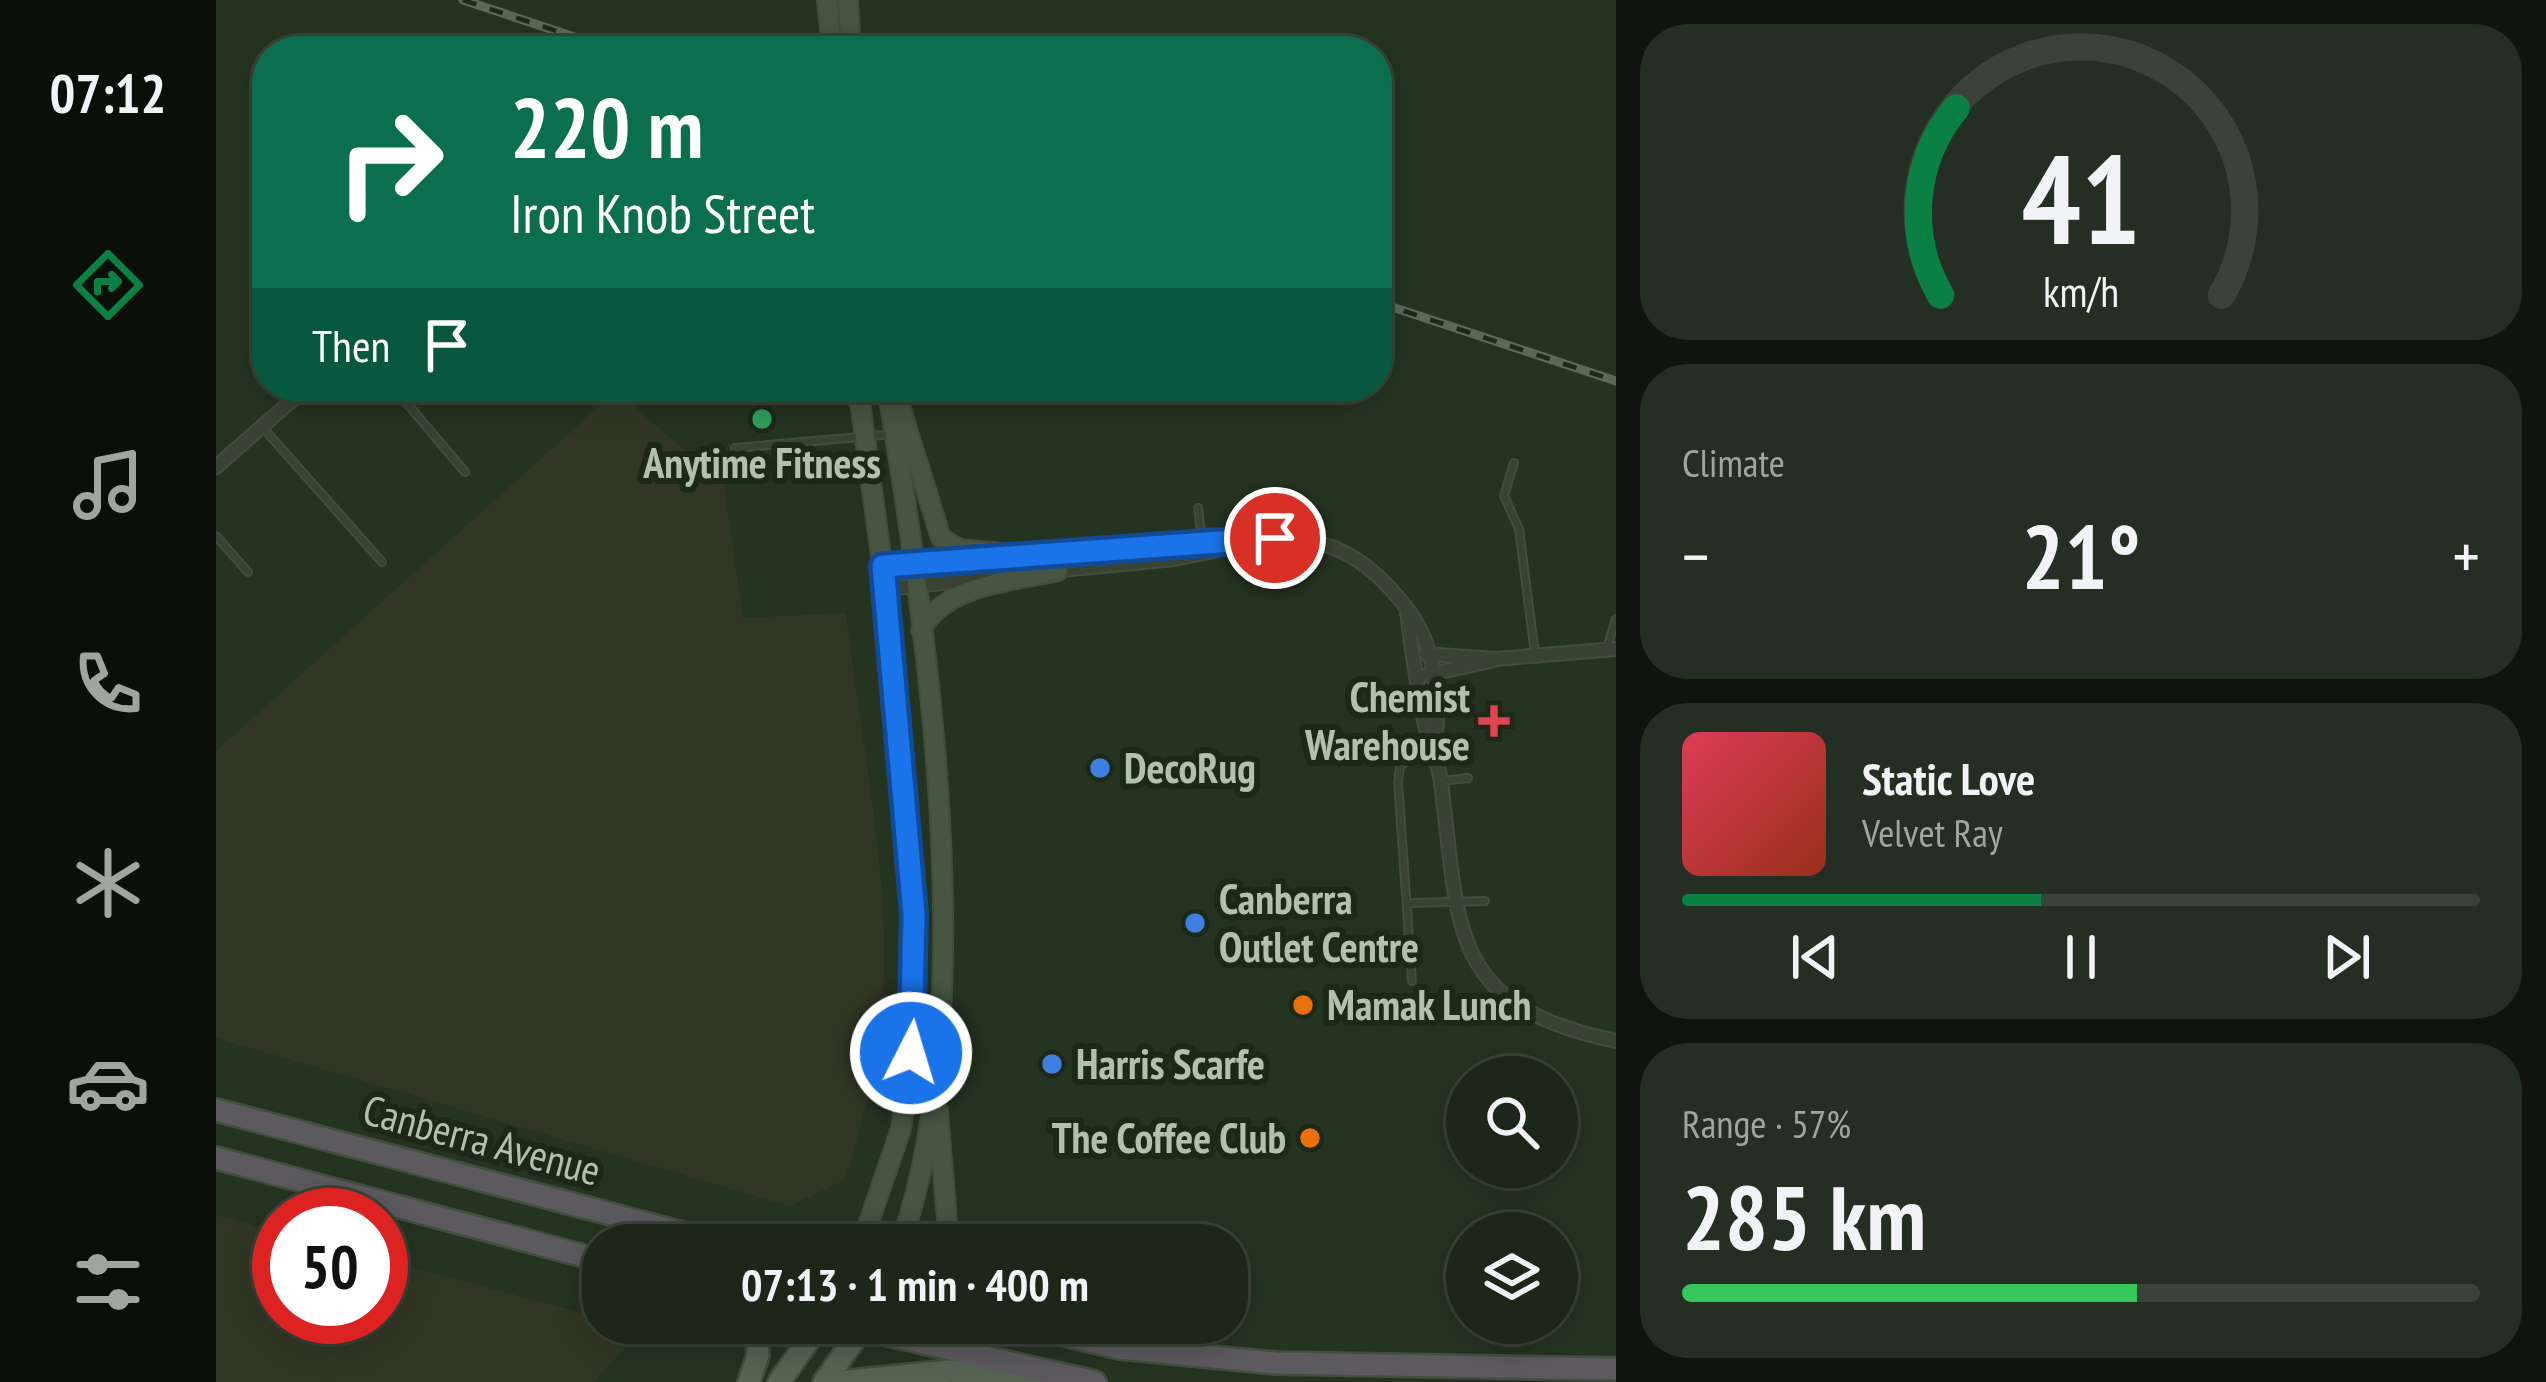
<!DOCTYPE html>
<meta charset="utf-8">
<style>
:root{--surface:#1c2619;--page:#252e22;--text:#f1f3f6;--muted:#a0a5a2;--line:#3a4338;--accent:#0b8043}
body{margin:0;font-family:"PT Sans Narrow",sans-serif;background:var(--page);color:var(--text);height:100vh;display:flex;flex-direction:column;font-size:45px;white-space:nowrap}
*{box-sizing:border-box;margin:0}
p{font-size:39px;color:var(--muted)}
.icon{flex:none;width:66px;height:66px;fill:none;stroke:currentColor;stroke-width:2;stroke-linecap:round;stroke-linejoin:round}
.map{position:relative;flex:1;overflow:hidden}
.sheet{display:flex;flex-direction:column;gap:24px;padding:24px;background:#0f150e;width:930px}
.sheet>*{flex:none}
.banner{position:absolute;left:36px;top:36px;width:1140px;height:366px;border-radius:48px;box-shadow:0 6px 30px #0003,0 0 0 3px var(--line);background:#0b6e4f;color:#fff;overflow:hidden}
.tools{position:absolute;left:1230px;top:1056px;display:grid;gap:24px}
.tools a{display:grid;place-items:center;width:132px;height:132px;border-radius:50%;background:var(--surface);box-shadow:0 6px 30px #0003,0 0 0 3px var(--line);font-size:60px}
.speed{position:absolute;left:36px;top:1188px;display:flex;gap:24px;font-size:60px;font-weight:700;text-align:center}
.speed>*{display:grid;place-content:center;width:156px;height:156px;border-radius:50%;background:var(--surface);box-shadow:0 6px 30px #0003,0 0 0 3px var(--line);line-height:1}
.speed .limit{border:18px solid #d22;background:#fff;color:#111}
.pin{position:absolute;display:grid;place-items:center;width:102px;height:102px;color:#fff;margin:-51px;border:6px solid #fff;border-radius:50%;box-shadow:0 3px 12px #0007}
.me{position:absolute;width:132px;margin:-66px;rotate:5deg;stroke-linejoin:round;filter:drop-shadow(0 0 9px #0008)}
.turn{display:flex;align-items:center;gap:42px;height:252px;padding:0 60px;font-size:54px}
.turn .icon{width:156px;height:156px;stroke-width:2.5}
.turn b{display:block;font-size:84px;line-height:102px}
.then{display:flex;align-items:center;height:114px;padding:0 60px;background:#0003;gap:24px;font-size:45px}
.big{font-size:90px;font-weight:600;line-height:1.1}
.sheet .widget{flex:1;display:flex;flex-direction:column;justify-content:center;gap:18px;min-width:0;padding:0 42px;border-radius:48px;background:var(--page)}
.sheet .dial{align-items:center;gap:0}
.dial svg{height:312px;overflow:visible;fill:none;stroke:var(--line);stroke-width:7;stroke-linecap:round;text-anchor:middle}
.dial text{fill:var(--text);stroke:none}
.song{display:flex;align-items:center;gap:36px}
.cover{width:144px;height:144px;border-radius:18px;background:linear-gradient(135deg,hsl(350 70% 55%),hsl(10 70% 35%))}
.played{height:12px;border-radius:6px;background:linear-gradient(90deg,var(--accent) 45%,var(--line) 45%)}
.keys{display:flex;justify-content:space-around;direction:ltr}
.heat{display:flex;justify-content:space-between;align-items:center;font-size:66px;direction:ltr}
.charge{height:18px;border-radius:9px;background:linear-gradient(90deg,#34c759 57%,var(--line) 0)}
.trip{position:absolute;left:366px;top:1224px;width:666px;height:120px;border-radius:48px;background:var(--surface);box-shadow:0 6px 30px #0003,0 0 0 3px var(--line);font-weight:600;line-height:120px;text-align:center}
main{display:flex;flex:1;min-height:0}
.tab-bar{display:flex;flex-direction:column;width:216px;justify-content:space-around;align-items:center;background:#0b0f0a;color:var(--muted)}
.tab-bar .icon{width:84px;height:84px}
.tab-bar .current{color:var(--accent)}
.tab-bar b{font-size:54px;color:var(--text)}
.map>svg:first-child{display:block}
</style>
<main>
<nav class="tab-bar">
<b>07:12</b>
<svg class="icon current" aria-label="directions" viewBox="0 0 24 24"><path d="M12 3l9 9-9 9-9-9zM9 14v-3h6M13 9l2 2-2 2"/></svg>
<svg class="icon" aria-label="music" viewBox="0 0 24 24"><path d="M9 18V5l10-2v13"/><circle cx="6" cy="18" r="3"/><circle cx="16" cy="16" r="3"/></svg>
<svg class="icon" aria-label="phone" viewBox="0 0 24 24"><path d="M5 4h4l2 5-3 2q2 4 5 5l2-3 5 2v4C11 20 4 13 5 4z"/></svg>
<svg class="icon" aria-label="climate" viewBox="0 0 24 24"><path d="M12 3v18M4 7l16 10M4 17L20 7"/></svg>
<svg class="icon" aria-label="car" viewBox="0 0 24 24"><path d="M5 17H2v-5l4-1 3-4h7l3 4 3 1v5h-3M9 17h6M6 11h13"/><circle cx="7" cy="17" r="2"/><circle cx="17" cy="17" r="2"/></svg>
<svg class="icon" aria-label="filters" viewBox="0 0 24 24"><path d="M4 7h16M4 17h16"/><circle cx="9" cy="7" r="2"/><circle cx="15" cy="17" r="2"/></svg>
</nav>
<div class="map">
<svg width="1400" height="1382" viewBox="0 0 1400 1382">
<rect width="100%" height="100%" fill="#253321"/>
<!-- green -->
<g fill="#323725">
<path d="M400 391 508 484 527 618 630 613C642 716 665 831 668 934 671 1017 654 1102 629 1180L574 1206 0 1038V751Z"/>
<polygon points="0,1215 63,1232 63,1317 165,1317 165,1259 427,1329 377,1382 0,1382"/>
</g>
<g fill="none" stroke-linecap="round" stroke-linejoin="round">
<defs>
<g id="service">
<polyline points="177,387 249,472"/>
<polyline points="48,429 166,562"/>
<polyline points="519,448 677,434"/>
<polyline points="1298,463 1288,496 1303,529 1319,654"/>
<polyline points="982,508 986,541"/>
<polyline points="0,536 32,572"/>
<polyline points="1391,648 1400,619"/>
<polyline points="1226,781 1252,778"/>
<polyline points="1195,903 1269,901"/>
<polyline points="1196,981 1182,782 1184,766 1214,744"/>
</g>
<g id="minor">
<polyline points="0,467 91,387"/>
<path d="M794 555C874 549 954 544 1034 541 1059 540 1082 537 1107 544 1144 555 1170 581 1193 611 1218 644 1227 702 1218 743"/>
<polyline points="667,566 761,557"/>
<polyline points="835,571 959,559 1016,547"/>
<polyline points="670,589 773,578"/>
<path d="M1191 611C1195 647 1201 685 1208 721 1213 741 1222 760 1225 783 1244 927 1230 1006 1400 1041"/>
<polyline points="1210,654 1279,659 1400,649"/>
<polyline points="1211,675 1278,660"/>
</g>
<g id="secondary">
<polyline points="611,0 616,51"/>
<polyline points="632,0 635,51"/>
<polyline points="642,387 671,600 698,913 700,1015 685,1129 645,1245"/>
<path d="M671 387C712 629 767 1013 684 1245"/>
<polyline points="683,403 725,538 743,549 797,554"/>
<path d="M705 630C730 584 794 582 842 571"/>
<polyline points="722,1111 733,1245"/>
<polyline points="497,1239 578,1245"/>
</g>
<g id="primary">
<polyline points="533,1382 542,1355 540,1323"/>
<polyline points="563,1382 605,1323"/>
<polyline points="608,1382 650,1323"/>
<polyline points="624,1382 733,1371 841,1380"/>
</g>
<g id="trunk">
<polyline points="0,1110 512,1245"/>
<polyline points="0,1158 387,1261"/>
<polyline points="620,1323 879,1382"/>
<polyline points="799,1323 903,1348 1059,1363 1400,1369"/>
</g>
</defs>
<!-- service casing -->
<use href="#service" stroke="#414d3d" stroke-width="10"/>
<!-- minor casing -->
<use href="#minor" stroke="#414d3d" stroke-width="16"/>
<!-- secondary casing -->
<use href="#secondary" stroke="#414d3d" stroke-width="22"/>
<!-- primary casing -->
<use href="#primary" stroke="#414d3d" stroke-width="26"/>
<!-- trunk casing -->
<use href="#trunk" stroke="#424e3e" stroke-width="26"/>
<!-- service -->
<use href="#service" stroke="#384334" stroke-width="6"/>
<!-- minor -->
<use href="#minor" stroke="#384334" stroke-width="12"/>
<!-- secondary -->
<use href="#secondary" stroke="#465642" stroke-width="18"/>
<!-- primary -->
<use href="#primary" stroke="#566452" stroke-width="21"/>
<!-- trunk -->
<use href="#trunk" stroke="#5c5a5e" stroke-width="21"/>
<defs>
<g id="rail">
<polyline points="247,0 401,51"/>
<polyline points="1161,302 1400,381"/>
</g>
</defs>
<!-- rail casing -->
<use href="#rail" stroke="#5b6a56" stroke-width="9"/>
<!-- rail -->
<use href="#rail" stroke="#1d2819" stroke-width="4.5" stroke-dasharray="14" stroke-linecap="butt"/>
</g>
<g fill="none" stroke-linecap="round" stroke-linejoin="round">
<defs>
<polyline id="route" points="695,1053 698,914 667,566 1059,538"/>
</defs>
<!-- route casing -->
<use href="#route" stroke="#114b97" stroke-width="30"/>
<!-- route -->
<use href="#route" stroke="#1a73e8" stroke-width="21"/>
</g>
<!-- markers -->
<circle fill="#2e9e5b" stroke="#1d2819" stroke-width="4.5" cx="546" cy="419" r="12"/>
<path fill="#e0444e" stroke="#1d2819" stroke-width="4.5" d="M1272 703h12v12h12v12h-12v12h-12v-12h-12v-12h12z"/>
<g fill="#3f7fe0" stroke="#1d2819" stroke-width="4.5">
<circle cx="884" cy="768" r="12"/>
<circle cx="979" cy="923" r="12"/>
<circle cx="836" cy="1064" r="12"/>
</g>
<g fill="#e8710a" stroke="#1d2819" stroke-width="4.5">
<circle cx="1087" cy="1005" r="12"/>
<circle cx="1094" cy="1138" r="12"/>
</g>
<g text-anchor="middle" stroke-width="12" stroke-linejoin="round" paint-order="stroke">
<!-- poi labels -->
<g font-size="42" font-weight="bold" fill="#b2c1ae" stroke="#1d2819" text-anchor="start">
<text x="546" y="478" text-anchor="middle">Anytime Fitness</text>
<text x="1254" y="712" text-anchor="end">Chemist<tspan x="1254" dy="48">Warehouse</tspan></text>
<text x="908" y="783">DecoRug</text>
<text x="1003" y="914">Canberra<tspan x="1003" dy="48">Outlet Centre</tspan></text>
<text x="1111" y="1020">Mamak Lunch</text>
<text x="860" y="1079">Harris Scarfe</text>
<text x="1070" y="1153" text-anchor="end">The Coffee Club</text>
</g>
<!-- street labels -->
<g font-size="42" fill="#b2c1ae" stroke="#1d2819">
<text transform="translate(266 1140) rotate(15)" y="15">Canberra Avenue</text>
</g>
</g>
</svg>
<div class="tools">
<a><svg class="icon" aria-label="search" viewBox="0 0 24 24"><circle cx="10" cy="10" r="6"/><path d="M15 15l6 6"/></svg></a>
<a><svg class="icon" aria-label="layers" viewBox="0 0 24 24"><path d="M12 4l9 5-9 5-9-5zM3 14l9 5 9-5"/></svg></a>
</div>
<div class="speed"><div class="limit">50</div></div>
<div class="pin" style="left:1059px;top:538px;background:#d93025"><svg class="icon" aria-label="arrive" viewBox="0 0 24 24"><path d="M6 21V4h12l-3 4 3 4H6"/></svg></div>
<svg class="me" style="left:695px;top:1053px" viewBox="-20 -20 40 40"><circle r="17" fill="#1a73e8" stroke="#fff" stroke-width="3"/><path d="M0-11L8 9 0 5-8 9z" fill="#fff"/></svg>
<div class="trip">07:13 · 1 min · 400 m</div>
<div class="banner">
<div class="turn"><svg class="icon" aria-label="right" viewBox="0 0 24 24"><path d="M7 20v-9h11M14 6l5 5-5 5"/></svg><div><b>220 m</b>Iron Knob Street</div></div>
<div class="then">Then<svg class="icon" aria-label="arrive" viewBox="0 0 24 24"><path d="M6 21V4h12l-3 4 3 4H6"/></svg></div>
</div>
</div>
<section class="sheet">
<div class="widget dial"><svg viewBox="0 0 100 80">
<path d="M14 69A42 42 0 1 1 86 69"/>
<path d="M14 69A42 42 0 0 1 18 21" stroke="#0b8043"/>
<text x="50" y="56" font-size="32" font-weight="700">41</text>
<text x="50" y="72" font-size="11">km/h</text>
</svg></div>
<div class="widget"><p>Climate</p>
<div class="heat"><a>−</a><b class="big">21°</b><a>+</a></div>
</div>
<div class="widget">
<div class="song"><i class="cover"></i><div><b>Static Love</b><p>Velvet Ray</p></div></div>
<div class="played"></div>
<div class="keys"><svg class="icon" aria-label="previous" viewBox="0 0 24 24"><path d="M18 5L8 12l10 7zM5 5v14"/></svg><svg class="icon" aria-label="pause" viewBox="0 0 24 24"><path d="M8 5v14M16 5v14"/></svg><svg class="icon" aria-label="next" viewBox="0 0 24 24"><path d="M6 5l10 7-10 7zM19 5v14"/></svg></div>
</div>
<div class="widget"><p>Range · 57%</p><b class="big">285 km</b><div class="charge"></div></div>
</section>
</main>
